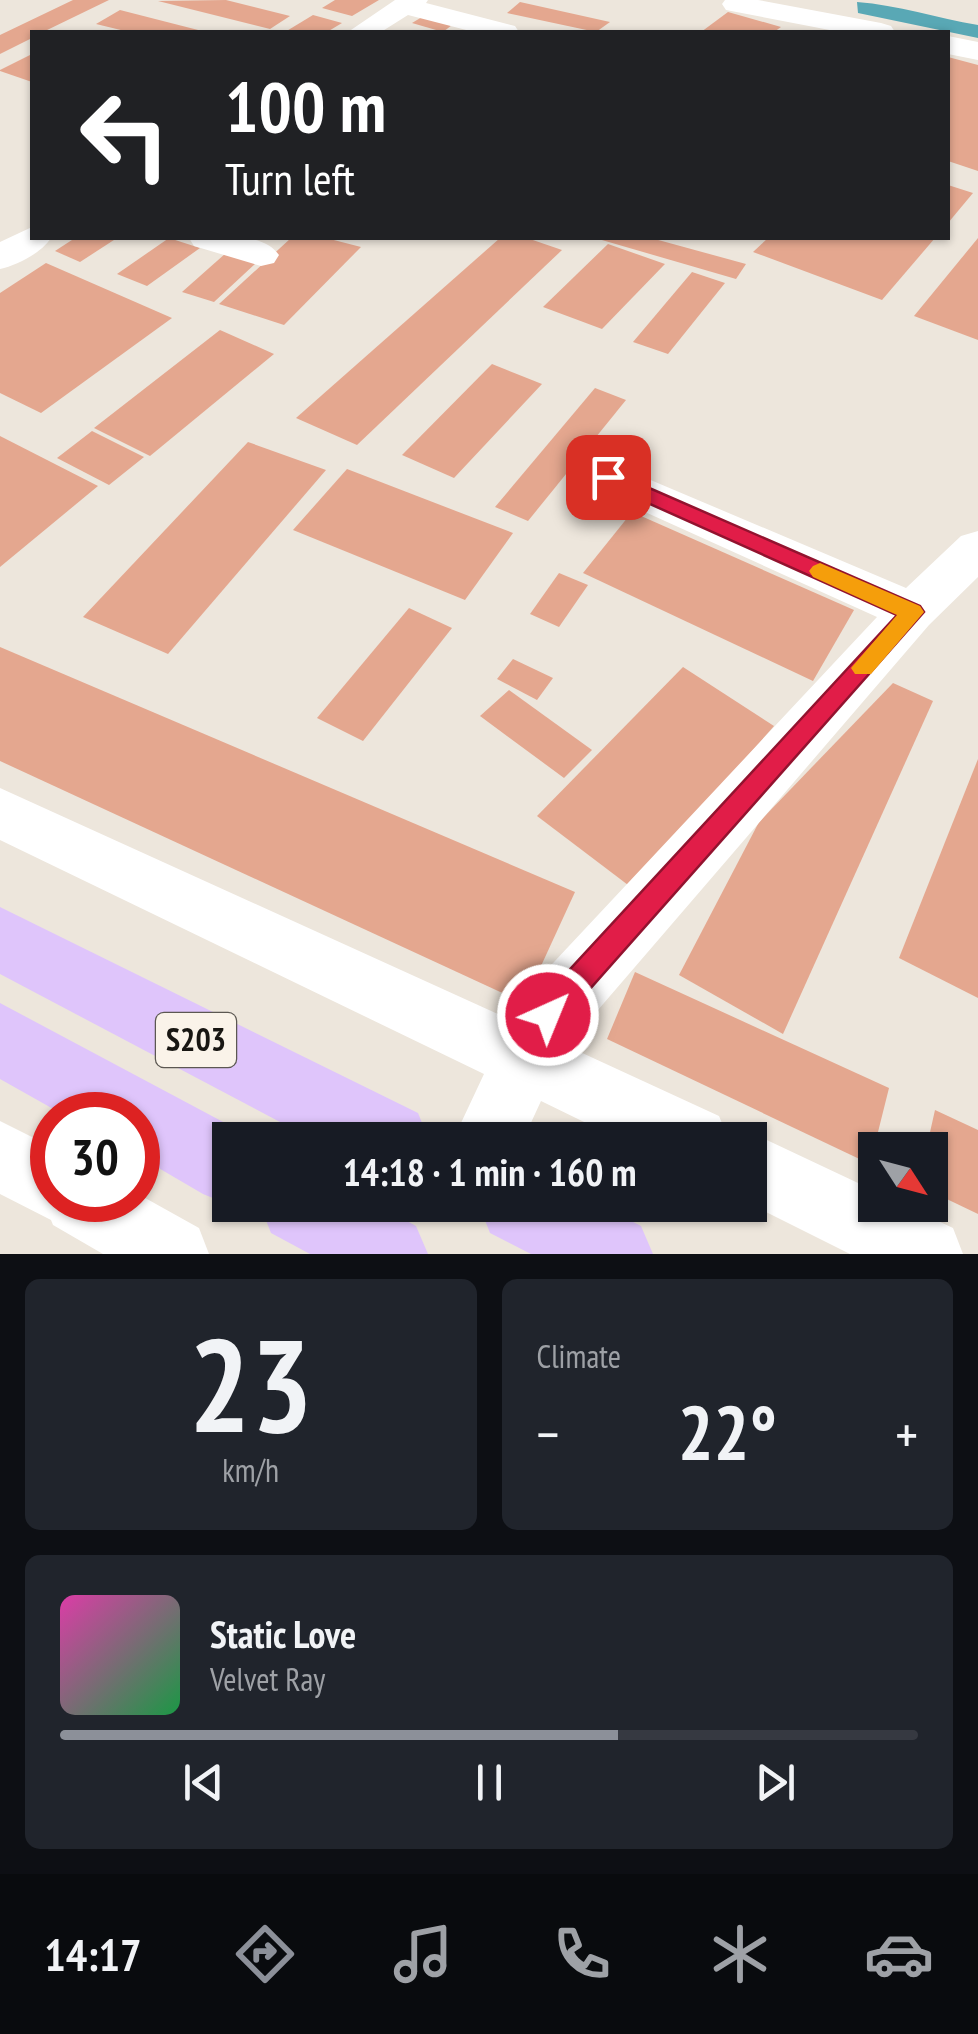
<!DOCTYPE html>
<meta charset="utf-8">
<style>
:root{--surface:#171b24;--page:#20242c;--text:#f1f3f6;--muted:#9ea1a6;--line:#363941;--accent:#8c9099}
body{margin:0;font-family:"PT Sans Narrow",sans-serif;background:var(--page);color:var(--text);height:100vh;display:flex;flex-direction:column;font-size:38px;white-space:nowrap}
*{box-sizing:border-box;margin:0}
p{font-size:32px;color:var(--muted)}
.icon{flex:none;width:55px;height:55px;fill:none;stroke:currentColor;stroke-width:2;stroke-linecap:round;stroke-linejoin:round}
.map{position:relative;height:1254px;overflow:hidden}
.drawer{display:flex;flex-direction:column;gap:25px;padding:25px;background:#0d0f14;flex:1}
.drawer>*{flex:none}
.banner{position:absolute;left:30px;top:30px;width:920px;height:210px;border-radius:0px;box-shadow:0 2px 8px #0004;background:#202124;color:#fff;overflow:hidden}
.needle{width:65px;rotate:126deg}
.tools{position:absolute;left:858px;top:1132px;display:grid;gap:20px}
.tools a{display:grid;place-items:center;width:90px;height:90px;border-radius:0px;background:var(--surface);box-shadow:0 2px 8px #0004;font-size:50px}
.speed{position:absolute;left:30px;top:1092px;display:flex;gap:20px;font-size:50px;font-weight:700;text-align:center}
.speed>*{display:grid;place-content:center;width:130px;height:130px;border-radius:50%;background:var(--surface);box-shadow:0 2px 8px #0004;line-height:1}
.speed .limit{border:15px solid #d22;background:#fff;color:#111}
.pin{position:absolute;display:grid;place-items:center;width:85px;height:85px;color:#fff;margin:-42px;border-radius:20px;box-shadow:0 5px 15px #0006}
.me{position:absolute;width:110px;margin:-55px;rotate:44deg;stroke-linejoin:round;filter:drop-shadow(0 0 8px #0008)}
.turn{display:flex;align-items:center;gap:35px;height:210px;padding:0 30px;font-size:45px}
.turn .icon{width:130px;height:130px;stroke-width:2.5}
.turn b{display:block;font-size:70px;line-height:85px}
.big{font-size:75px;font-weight:700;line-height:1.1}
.drawer .widget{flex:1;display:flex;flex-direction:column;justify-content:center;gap:15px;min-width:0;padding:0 35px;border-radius:15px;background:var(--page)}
.drawer .dial{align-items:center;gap:0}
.dial b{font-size:130px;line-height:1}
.song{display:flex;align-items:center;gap:30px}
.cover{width:120px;height:120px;border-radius:15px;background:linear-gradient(135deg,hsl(320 70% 55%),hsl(140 70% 35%))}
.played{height:10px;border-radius:5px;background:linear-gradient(90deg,var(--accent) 65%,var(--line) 65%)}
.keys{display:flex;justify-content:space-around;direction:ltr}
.heat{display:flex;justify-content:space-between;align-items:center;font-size:55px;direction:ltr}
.drawer .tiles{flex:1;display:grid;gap:25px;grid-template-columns:1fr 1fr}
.widget:last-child{grid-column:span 2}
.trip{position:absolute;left:212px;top:1122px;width:555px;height:100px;border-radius:0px;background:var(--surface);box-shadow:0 2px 8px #0004;font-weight:700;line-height:100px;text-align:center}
.tab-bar{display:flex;height:160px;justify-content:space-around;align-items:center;background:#090b0e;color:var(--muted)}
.tab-bar .icon{width:70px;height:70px}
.tab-bar .selected{color:var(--accent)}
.tab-bar b{font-size:45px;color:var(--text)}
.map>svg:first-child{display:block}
</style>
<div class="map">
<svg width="978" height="1254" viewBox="0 0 978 1254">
<rect width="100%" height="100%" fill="#ede6dc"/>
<!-- water -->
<path fill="#59a8b5" d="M857 2C898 5 937 18 978 25V38L858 13Z"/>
<!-- building -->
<g fill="#e4a78f">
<polygon points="73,0 109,0 43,32 32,32 32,38 0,54 0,35"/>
<polygon points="226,0 290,16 270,29 158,1"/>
<polygon points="335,0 379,0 352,16 322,8"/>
<polygon points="520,2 610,22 596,32 507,13"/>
<polygon points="120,10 202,31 202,32 129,32 96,24"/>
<polygon points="728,12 781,27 774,32 701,32"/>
<polygon points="313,15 342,23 327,32 285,32"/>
<polygon points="422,17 452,25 443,32 412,23"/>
<polygon points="32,54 32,82 0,71 0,70"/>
<polygon points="948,57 978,65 978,171 948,161"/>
<polygon points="948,185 973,193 948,223"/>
<polygon points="75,238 117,238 80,262 55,251"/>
<polygon points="169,238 200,248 147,286 117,274"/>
<polygon points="291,238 326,238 361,247 284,325 219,304"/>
<polygon points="500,238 527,238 562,250 357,445 296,418"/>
<polygon points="595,238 651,238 746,264 736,279"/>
<polygon points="768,238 935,238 882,300 753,252"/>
<polygon points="978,238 978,340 914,316"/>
<polygon points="608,244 665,264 602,329 543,307"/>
<polygon points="226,253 257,262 214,302 182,292"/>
<polygon points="46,263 172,318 41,413 0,393 0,293"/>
<polygon points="692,272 725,283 668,354 633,342"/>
<polygon points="220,330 274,354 150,456 94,428"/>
<polygon points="492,364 542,384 454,478 402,455"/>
<polygon points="595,388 626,400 528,521 495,507"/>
<polygon points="92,431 144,457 109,485 57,458"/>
<polygon points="0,436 98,486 0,567"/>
<polygon points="248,442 326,470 168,654 83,617"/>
<polygon points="347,469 513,533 465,600 293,530"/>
<polygon points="632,512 854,610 813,681 583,573"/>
<polygon points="559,573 588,585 559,627 530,614"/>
<polygon points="409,608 452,628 363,741 317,718"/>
<polygon points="0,647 575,892 524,1003 0,761"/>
<polygon points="513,659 553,678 537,700 497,679"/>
<polygon points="683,667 774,726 632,888 537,816"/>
<polygon points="893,683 933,701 783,1034 679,975 759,822"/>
<polygon points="509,690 592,750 564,778 480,716"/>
<polygon points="978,759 978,998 899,958"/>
<polygon points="635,972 889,1088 870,1164 607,1039"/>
<polygon points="935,1110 978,1130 978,1214 930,1191 930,1150 926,1150"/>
</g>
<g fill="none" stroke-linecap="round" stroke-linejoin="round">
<!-- minor -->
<g fill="#fff" fill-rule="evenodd">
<polygon points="395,0 428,0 426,3 515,26 519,32 474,32 408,15 381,32 348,32"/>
<polygon points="725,0 758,0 881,23 891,26 895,32 840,32 726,10 722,4"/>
<polygon points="948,36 978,42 978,60 948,54"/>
<path d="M32 227V238H51C41 253 18 265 0 269V242Z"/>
<path d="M189 238C215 236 263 231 279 255L274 263 261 266 194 246Z"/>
<polygon points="608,462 906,588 961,536 978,531 978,577 929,625 567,1046 719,1116 729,1140 621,1140 541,1101 523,1140 453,1140 484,1074 0,840 0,788 511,1020 525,993 877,617 592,488 586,477 592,466"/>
<polygon points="0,1121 52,1147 52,1200 138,1200 138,1194 199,1228 209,1254 103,1254 53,1225 51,1220 0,1194"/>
<polygon points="750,1132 875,1191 875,1205 904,1205 953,1228 963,1254 850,1254 750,1204 750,1140 731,1140"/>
</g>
<!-- major -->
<g fill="#dfc5fb" fill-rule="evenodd">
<polygon points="0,907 418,1113 429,1140 314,1140 0,974"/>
<polygon points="0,1003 257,1140 230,1140 230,1205 203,1194 138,1156 138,1115 64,1115 0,1079"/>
<polygon points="260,1205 378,1205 416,1226 428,1254 310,1254 271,1233"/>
<polygon points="479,1205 600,1205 641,1226 653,1254 531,1254 490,1233"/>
</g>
</g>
<!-- route -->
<polygon fill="#e11d48" stroke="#92132f" stroke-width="2.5" points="608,470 920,606 924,612 558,1025 548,1030 537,1025 533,1015 537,1005 897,615 601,482 598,477"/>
<!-- slow -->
<polygon fill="#f59e0b" points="820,563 920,606 924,612 871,674 855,674 851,668 897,615 813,577 809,571 813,566"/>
<g text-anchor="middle" stroke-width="8" stroke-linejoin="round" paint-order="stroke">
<!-- shield labels -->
<rect fill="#faf3e9" stroke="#5c5852" stroke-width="2.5" x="156" y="1013" width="80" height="54" rx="8"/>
<g font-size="32" font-weight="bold" fill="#181612">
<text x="196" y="1051">S203</text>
</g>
</g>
</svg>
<div class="tools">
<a><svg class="needle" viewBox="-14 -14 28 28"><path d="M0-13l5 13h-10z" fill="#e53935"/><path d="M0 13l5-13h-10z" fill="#9ea1a6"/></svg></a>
</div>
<div class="speed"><div class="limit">30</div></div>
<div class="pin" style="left:608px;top:477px;background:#d93025"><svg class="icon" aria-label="arrive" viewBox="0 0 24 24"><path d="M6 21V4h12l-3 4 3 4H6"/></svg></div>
<svg class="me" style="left:548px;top:1015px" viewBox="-20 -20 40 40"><circle r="17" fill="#e11d48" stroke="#fff" stroke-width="3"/><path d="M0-11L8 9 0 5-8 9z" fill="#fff"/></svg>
<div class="trip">14:18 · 1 min · 160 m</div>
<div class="banner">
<div class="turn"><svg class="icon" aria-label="left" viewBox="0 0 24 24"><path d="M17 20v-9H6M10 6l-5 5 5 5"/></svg><div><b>100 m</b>Turn left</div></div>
</div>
</div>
<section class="drawer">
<div class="tiles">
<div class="widget dial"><b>23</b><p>km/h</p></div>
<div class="widget"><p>Climate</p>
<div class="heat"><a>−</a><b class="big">22°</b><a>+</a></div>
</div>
<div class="widget">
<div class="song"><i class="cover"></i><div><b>Static Love</b><p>Velvet Ray</p></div></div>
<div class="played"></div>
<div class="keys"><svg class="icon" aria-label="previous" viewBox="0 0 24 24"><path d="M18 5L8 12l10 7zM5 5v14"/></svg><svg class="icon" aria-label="pause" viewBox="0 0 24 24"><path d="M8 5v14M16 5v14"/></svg><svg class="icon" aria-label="next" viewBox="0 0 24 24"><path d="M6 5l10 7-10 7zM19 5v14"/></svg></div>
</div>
</div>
</section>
<nav class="tab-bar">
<b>14:17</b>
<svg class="icon selected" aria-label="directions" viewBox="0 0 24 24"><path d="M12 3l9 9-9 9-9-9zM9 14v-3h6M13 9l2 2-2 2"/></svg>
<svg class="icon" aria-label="music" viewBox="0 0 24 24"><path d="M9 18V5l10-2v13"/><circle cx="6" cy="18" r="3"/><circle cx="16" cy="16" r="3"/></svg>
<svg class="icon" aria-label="phone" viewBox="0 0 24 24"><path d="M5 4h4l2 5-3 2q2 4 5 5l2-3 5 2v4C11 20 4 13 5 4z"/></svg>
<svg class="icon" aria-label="climate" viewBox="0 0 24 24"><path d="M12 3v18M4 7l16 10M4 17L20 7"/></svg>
<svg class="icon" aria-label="car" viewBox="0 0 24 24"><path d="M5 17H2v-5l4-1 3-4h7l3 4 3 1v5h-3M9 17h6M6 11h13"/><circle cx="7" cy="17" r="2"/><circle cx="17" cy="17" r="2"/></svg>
</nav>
